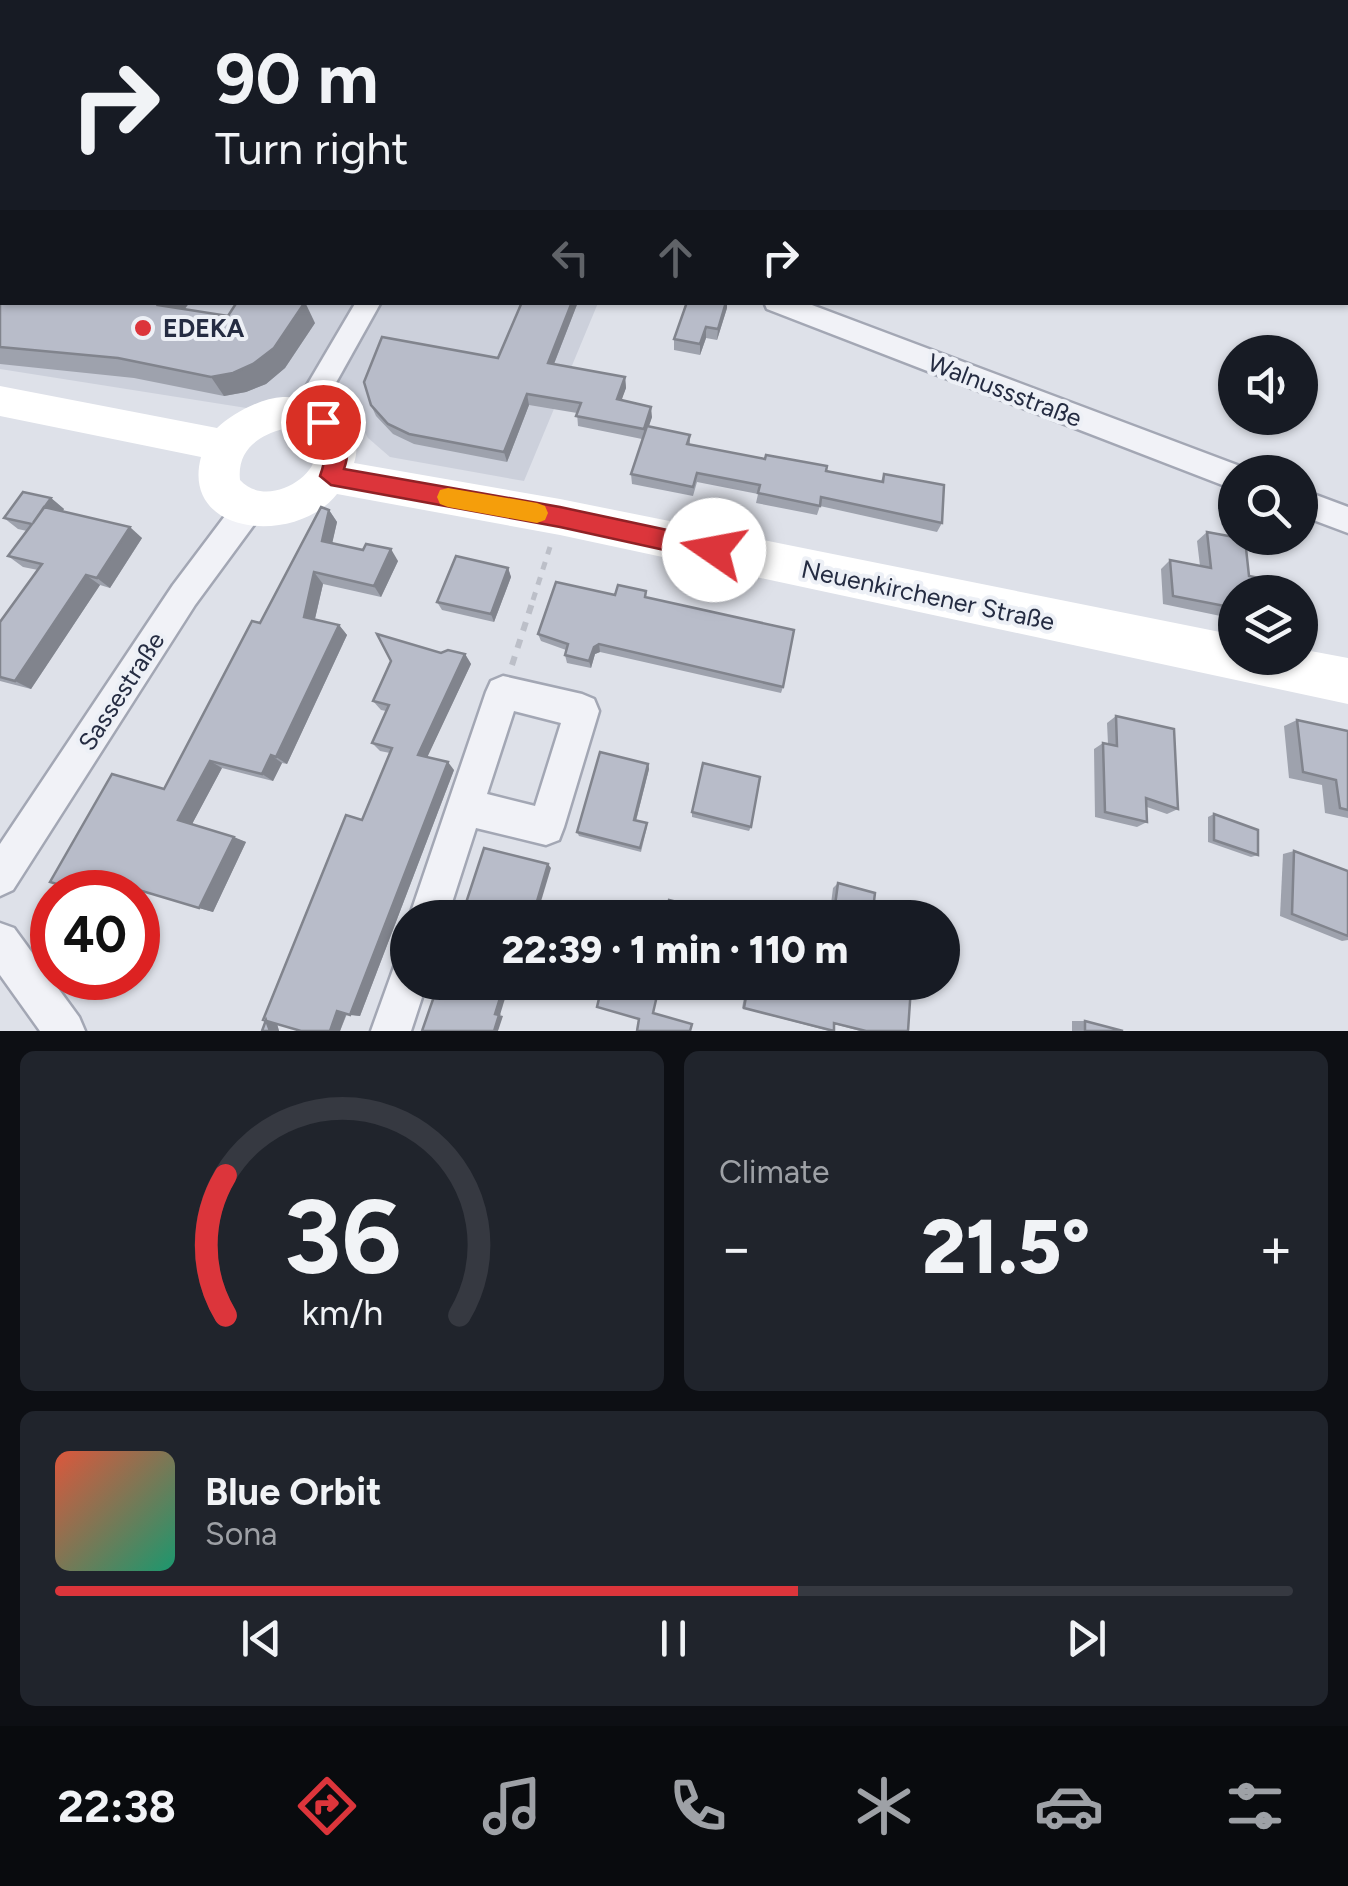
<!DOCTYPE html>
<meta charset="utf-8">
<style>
:root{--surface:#171b24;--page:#20242c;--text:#f1f3f6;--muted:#9ea1a6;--line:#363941;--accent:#dc353b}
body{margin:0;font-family:Figtree,sans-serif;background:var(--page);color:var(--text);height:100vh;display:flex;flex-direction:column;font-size:38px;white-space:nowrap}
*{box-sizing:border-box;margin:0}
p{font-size:32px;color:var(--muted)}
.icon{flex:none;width:55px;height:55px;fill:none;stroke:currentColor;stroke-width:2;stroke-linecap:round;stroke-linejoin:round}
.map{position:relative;height:1031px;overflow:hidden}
.side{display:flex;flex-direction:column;gap:20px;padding:20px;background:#0d0f14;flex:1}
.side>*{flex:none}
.guide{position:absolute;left:0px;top:0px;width:1350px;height:305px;box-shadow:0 2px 8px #0004;background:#171b24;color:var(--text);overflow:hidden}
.controls{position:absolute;left:1218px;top:335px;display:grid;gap:20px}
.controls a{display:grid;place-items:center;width:100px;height:100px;border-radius:50%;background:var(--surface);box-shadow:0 2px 8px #0004;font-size:50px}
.speed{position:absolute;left:30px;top:870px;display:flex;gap:20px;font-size:50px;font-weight:700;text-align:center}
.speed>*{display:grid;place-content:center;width:130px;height:130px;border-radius:50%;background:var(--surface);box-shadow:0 2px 8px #0004;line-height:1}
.speed .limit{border:15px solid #d22;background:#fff;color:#111}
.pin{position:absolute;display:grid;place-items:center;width:85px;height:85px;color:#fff;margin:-42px;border:5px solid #fff;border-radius:50%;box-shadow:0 2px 10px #0007}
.me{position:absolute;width:110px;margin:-55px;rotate:282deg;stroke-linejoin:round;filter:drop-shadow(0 0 8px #0008)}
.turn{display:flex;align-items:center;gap:35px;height:210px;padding:0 50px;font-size:45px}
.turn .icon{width:130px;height:130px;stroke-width:2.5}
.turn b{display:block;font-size:70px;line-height:85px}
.lanes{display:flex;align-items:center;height:95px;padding:0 50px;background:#0003;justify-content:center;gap:50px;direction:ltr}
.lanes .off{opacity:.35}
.big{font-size:75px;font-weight:800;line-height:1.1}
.side .card{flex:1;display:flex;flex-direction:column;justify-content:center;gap:15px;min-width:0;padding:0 35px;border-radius:15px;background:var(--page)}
.side .dial{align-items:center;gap:0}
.dial svg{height:260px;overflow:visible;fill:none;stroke:var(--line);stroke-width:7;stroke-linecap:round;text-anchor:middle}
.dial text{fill:var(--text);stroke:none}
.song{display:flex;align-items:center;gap:30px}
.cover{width:120px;height:120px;border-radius:15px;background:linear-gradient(135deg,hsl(10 70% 55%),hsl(160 70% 35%))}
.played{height:10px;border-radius:5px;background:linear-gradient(90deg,var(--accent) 60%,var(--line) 60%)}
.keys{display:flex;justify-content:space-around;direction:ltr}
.heat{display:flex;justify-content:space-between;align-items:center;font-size:55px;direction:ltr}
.side .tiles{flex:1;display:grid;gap:20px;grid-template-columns:1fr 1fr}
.card:last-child{grid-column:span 2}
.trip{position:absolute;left:390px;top:900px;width:570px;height:100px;border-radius:50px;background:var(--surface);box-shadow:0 2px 8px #0004;font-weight:800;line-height:100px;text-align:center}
.menu{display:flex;height:160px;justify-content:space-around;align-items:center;background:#090b0e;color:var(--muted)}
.menu .icon{width:70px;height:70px}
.menu .active{color:var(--accent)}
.menu b{font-size:45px;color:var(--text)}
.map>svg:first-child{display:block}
</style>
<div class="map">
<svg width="1348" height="1031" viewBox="0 0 1348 1031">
<rect width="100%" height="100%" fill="#dee1e9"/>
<!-- built -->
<polygon fill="#ccd0db" points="2,187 2,302 598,303 524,481 390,457 368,438 348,403 301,394 259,410 0,369"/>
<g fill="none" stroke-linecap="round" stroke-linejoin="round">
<defs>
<g id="street">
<polygon points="86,0 109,0 111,2 88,2"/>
<polygon points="356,302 381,302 314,422 304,425 294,422 290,414"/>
<polygon points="764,302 804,302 1245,468 1247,472 1235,472 1235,489 1225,486 767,309"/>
<polygon points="1300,489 1348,507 1348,533 1300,515"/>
<polygon points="248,496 259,500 263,509 259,518 195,605 13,890 0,896 0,844 173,585 237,500"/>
<path d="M503 676 582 694 594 699 599 711 564 827 559 840 546 845 476 828 447 918H409L486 692 491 681ZM514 711 561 723 535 806 487 794Z"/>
<polygon points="0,923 14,928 79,1017 85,1031 40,1031 0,975"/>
<polygon points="408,961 408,982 427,982 411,1031 371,1031 394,967"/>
</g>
</defs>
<!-- street casing -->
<use href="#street" stroke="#a3a7b4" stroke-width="5"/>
<!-- path-far2 -->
<g stroke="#bcbfc8" stroke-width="4" stroke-dasharray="5 5" stroke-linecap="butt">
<polyline points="454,0 459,2"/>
<polyline points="1014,0 1021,2"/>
</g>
<!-- path-far1 -->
<polyline stroke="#bcbfc8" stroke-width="5" stroke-dasharray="8 8" stroke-linecap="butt" points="533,600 550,547"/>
<!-- path -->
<polyline stroke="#bcbfc8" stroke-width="6" stroke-dasharray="9 9" stroke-linecap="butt" points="512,665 534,597"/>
<!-- street -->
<use href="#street" fill="#f1f2f7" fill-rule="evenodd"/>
<!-- secondary -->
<path fill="#fff" fill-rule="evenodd" d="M0 386 217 428C233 413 261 398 283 397 319 396 368 421 354 463L560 499 1235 635V658H1300V649L1348 658V704L560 535 337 494C296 546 180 536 201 457L0 416ZM283 429C362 444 276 520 240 480 237 451 257 436 283 429Z"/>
</g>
<!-- wall -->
<g fill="#9ea2ad">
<polygon points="139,0 224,0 230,2 144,2"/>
<polygon points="543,0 682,0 682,2 558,2"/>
<polygon points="0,247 2,302 190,302 185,309 228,316 315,323 285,368 266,384 246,392 224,396 134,378 0,364"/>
<polygon points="522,302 578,302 554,364 625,377 626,388 621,400 652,417 649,426 690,435 690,444 881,481 884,474 942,523 937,532 820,506 817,515 756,503 758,494 697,482 693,496 632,484 631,474 642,439 578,426 577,413 529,405 507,462 414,444 393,434 376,416 371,405 498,358"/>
<polygon points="727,308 717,340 706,338 700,355 674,350 674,339"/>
<polygon points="51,498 64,509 62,512 142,538 110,588 100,585 31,689 0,681 0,622 38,570 23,567 8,556 27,531 18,529 4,518"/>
<polygon points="329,510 337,522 332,543 398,561 381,597 323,584 315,619 339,625 347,635 287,764 282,763 273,781 222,768 192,824 246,842 213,912 128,887 124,892 84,892 164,789 260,623"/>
<polygon points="1207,532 1249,576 1235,592 1235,619 1163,604 1161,569 1170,560 1200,566 1197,541"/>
<polygon points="508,568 511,577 494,622 442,610 437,602"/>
<polygon points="646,591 646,597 783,687 781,693 600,652 595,654 591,668 567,663 565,655 566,650 541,641 538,634 615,595"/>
<polygon points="441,653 465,654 471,664 427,757 454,770 360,1016 347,1014 340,1031 301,1031 277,1024 279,1031 261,1031 362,820 390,753 380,751 372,743 386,711 381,710 373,701"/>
<polygon points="1116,716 1178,809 1167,814 1147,807 1147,822 1137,827 1095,817 1094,749 1103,743 1108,744 1107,723"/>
<polygon points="1297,720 1348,731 1348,818 1325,813 1322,785 1289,778 1284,726"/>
<polygon points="648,764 649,769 636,821 647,823 647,827 641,852 579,836 577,832"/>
<polygon points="692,812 751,827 749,831 692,817"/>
<polygon points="1214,814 1258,855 1251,857 1208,842 1208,817"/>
<polygon points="1294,851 1348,871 1348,940 1342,941 1280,916 1283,854"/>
<polygon points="838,883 872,918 807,918 808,911 812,907 830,912 833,888"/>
<polygon points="729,982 895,982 908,1031 860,1031 834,1024 834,1031 829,1031 742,1008 746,987"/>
<polygon points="1072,1021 1085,1021 1123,1031 1072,1031"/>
</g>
<!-- shaded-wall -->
<g fill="#81848d">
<polygon points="669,0 682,0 682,2 663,2"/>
<polygon points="160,302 190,302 172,325 158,305"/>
<polygon points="305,302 315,323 285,368 266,384 246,392 224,396 211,377"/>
<polygon points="572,302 578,302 550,374 548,363"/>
<polygon points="726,302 727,302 727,308 717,340 718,329"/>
<polygon points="706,327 706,338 700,355 700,344"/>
<polygon points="625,377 626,388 618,410 617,399"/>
<polygon points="527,394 529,405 507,462 504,452"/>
<polygon points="651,407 652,417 644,440 644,429"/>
<polygon points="51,498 64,509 47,534 33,523"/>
<polygon points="329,510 337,522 330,553 322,541"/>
<polygon points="130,527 142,538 110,588 97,578"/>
<polygon points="391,549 398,561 381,597 374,586"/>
<polygon points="508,568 511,577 494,622 491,614"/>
<polygon points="314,572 323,584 313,627 304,617"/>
<polygon points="86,575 100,585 31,689 15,681"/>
<polygon points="339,625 347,635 287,764 276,757"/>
<polygon points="599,644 600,652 595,654 591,668 589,661 594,647"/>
<polygon points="465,654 471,664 425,762 418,755"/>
<polygon points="271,755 282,763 273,781 262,774"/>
<polygon points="210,761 222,768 191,826 178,820"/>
<polygon points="448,762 454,770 360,1016 350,1015"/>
<polygon points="648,764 649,769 635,824 634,820"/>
<polygon points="234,837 246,842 213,912 199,908"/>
<polygon points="548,864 551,868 536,918 532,918"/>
<polygon points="112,882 128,886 124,892 106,892"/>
<polygon points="505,982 510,982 500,1015 495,1014"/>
<polygon points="337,1011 347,1012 340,1031 330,1031"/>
<polygon points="499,1015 503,1016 498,1031 494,1031"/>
<polygon points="266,1020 276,1020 279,1031 270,1031"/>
</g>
<!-- building -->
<g fill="#b8bcc9" stroke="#81848d" stroke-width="2.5">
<polygon points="154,0 224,0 230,2 159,2"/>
<polygon points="601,0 669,0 663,2 599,2 603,0"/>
<polygon points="2,5 2,87 0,87 0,6"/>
<polygon points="2,102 2,134 0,134 0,104"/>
<polygon points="0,247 2,248 2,302 160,302 158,305 228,316 237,302 305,302 274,348 253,364 233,373 211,377 118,358 0,347"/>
<polygon points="522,302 572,302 548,363 625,377 617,399 651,407 644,429 576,416 581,403 527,394 504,452 409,434 388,424 371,405 364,382 382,337 498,358"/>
<polygon points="687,302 726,302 718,329 706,327 700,344 674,339"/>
<polygon points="647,426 690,435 687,444 765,459 766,455 827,466 826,471 883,482 884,474 944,485 942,523 821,497 820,506 758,493 760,485 697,473 693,487 631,474"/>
<polygon points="23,492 51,498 33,523 44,507 130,527 97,578 86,575 15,681 0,677 0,622 42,564 8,556 32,524 4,518"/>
<polygon points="321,507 329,510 322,541 363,550 366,544 391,549 374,586 314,572 304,617 339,625 276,757 271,755 262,774 210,761 178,820 234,837 199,908 112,882 106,892 84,892 50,882 112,774 164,789 252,621 260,623"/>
<polygon points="1207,532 1245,539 1249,576 1270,580 1271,592 1235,592 1235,608 1173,596 1170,560 1211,568"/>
<polygon points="456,556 508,568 491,614 437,602"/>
<polygon points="556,582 615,595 618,585 646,591 645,597 794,630 783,687 599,644 594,647 589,661 565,655 568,644 538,634"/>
<polygon points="377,634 441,653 448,650 465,654 418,755 448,762 350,1015 337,1011 330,1031 301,1031 263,1020 346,815 362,820 392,748 372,743 389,705 373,701 391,661"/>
<polygon points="1116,716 1174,729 1178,809 1146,798 1147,822 1105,812 1103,743 1117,746"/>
<polygon points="1297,720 1348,731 1348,810 1340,808 1336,780 1303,772"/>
<polygon points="600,752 648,764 634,820 647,823 640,848 577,832"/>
<polygon points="703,763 760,777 751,827 692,812"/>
<polygon points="1214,814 1258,830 1258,855 1214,840"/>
<polygon points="484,848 548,864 532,918 461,918"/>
<polygon points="1294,851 1348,871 1348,936 1292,914"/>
<polygon points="838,883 875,893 872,918 810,918 812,907 834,913"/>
<polygon points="669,900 724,914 723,918 665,918"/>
<polygon points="439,982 505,982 495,1014 499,1015 494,1031 422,1031"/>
<polygon points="603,982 628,982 658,991 653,1013 692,1024 690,1031 637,1031 639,1019 597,1007"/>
<polygon points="737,982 895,982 911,987 908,1031 866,1031 834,1023 834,1031 744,1008 748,986"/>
<polygon points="266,1020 270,1031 262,1031"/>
<polygon points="1085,1021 1123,1031 1085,1031"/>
</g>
<!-- route -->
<path fill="#dc353b" stroke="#8f2226" stroke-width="2.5" d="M323 413C346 423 352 446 344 469L560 507 714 540 722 543 726 550 722 558 714 561 560 527 331 485 320 476C329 451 325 444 313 422Z"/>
<!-- slow -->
<polygon fill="#f59e0b" points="448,488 537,503 545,506 548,513 545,520 537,523 448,507 440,504 437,497 440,490"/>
<!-- markers -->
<circle fill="#dc353b" stroke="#edf0f6" stroke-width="4" cx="143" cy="328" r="10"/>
<g text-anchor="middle" stroke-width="8" stroke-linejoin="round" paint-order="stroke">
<!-- poi labels -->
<g font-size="25" font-weight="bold" fill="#252c42" stroke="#edf0f6" text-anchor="start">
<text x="163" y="337">EDEKA</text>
</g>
<!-- street labels -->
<g font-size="25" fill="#252c42" stroke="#edf0f6">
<text transform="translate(1005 390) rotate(21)" y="9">Walnussstraße</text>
<text transform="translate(928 595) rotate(12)" y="9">Neuenkirchener Straße</text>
<text transform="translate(121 691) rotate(-57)" y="9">Sassestraße</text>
</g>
</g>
</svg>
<div class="controls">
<a><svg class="icon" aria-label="sound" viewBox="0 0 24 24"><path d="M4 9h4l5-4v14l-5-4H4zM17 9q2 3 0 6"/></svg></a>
<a><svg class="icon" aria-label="search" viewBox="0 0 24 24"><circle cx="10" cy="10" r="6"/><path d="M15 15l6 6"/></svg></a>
<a><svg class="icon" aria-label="layers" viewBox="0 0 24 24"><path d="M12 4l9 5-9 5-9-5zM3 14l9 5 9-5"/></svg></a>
</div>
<div class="speed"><div class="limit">40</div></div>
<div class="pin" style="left:323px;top:422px;background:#d93025"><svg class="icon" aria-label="arrive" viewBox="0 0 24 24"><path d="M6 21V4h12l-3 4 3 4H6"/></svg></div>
<svg class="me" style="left:714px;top:550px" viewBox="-20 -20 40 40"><circle r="19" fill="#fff"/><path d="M0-13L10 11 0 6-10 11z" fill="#dc353b"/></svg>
<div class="trip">22:39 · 1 min · 110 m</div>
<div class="guide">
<div class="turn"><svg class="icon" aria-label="right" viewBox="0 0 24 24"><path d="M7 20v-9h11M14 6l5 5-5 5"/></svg><div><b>90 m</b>Turn right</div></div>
<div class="lanes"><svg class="icon off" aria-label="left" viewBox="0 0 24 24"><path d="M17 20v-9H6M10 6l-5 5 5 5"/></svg><svg class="icon off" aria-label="ahead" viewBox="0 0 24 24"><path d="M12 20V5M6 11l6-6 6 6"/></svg><svg class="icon" aria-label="right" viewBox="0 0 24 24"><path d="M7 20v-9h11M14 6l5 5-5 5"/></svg></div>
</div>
</div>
<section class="side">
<div class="tiles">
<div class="card dial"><svg viewBox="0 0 100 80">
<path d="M14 69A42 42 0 1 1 86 69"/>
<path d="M14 69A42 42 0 0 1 14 26" stroke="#dc353b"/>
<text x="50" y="56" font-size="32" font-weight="700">36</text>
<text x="50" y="72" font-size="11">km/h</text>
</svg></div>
<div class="card"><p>Climate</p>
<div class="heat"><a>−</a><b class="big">21.5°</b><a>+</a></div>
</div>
<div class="card">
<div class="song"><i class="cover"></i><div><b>Blue Orbit</b><p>Sona</p></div></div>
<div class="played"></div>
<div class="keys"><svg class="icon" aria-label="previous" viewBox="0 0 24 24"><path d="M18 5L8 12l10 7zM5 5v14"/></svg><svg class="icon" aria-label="pause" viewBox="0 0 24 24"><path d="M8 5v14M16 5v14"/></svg><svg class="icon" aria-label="next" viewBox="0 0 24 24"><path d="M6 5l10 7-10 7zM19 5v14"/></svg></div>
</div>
</div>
</section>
<nav class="menu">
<b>22:38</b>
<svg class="icon active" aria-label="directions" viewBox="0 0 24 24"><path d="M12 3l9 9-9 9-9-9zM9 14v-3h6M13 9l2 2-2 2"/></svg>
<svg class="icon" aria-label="music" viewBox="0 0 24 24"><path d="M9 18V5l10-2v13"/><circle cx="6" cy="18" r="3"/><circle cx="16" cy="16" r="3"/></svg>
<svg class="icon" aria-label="phone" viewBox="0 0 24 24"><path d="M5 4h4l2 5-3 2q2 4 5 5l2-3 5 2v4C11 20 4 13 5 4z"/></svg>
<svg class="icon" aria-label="climate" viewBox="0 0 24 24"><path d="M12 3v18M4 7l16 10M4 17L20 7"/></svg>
<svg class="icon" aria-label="car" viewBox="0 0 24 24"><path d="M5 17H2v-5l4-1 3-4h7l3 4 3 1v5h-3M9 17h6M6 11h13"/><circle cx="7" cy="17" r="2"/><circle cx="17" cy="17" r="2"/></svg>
<svg class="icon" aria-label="filters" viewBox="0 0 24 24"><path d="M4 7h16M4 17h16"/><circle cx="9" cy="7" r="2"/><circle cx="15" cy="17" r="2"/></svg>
</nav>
